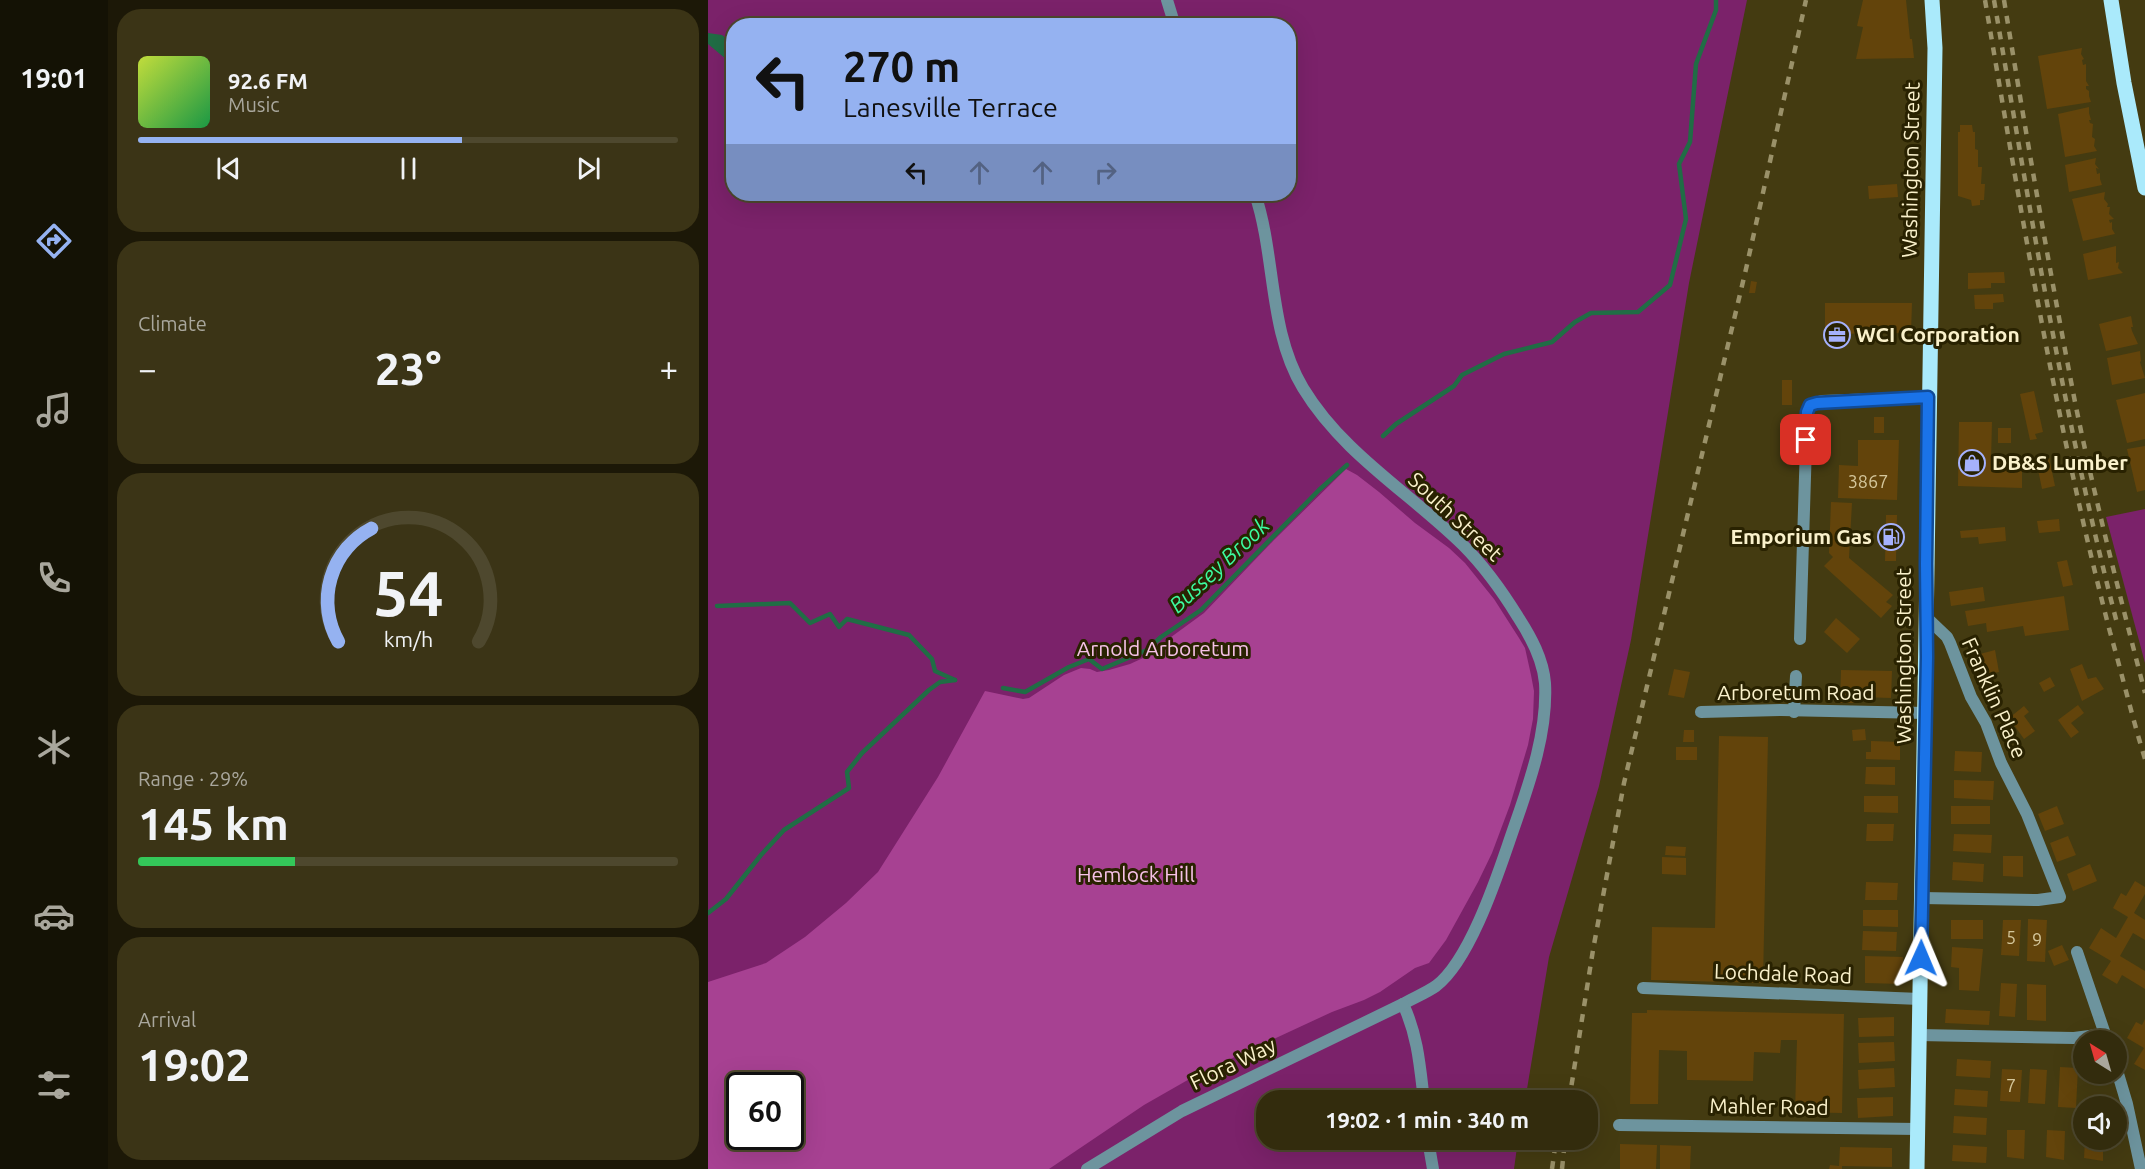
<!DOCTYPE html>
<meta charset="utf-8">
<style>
:root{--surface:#332c0d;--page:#3b3416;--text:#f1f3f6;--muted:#a9a79d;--line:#4e482e;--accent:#95b2f1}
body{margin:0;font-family:Ubuntu,sans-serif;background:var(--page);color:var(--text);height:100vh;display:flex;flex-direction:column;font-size:22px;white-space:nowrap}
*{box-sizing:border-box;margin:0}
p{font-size:20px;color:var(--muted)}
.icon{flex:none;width:33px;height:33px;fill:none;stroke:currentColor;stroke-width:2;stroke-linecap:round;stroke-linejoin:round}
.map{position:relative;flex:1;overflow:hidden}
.side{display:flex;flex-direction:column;gap:9px;padding:9px;background:#1c1807;width:600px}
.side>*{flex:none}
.hud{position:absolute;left:18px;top:18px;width:570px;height:183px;border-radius:24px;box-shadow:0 6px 24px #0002,0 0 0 2px var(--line);background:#95b2f1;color:#111;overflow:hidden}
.needle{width:39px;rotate:323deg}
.controls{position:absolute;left:1365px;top:1030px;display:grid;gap:12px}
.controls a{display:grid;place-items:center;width:54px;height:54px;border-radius:50%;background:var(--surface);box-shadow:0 6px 24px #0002,0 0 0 2px var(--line);font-size:30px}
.speed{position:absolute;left:18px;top:1072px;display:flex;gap:12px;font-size:30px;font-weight:700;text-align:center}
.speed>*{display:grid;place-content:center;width:78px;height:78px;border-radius:50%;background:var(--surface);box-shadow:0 6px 24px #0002,0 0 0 2px var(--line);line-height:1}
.speed .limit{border:3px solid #111;border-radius:9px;background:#fff;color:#111}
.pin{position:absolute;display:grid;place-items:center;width:51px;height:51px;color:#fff;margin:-26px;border-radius:12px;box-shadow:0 3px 9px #0006}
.me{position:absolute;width:66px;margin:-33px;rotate:1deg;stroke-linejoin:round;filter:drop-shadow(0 0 4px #0008)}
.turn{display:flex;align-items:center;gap:21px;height:126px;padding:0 18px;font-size:27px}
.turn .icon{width:78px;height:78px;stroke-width:2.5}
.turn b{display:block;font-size:42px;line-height:51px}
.lanes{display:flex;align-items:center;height:57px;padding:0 18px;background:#0003;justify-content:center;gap:30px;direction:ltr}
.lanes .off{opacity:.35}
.big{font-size:45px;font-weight:700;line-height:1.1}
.side .tile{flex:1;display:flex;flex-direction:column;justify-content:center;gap:9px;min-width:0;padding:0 21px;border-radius:24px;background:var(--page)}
.side .dial{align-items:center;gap:0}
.dial svg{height:156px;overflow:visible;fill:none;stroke:var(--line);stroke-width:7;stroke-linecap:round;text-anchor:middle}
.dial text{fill:var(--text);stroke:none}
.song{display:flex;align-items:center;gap:18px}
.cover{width:72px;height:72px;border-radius:9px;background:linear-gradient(135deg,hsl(70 70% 55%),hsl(140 70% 35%))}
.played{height:6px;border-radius:3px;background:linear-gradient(90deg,var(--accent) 60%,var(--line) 60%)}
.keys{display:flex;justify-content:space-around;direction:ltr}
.heat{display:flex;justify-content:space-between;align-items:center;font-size:33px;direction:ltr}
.charge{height:9px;border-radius:4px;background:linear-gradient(90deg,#34c759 29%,var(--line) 0)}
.trip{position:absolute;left:548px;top:1090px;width:342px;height:60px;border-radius:24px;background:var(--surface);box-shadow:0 6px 24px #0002,0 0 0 2px var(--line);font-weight:700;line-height:60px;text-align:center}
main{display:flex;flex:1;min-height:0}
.dock{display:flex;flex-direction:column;width:108px;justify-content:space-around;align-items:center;background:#141205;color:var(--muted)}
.dock .icon{width:42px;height:42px}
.dock .selected{color:var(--accent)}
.dock b{font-size:27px;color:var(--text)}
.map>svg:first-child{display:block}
</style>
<main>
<nav class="dock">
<b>19:01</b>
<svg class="icon selected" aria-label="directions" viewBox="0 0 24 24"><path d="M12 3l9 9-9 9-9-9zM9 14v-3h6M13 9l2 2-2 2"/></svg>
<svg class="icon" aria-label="music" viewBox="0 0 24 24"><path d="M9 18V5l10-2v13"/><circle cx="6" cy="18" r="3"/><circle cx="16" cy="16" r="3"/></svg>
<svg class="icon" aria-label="phone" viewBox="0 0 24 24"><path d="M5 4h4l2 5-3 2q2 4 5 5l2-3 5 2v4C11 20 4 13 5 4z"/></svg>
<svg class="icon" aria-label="climate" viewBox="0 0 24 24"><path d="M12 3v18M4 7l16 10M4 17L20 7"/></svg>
<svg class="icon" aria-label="car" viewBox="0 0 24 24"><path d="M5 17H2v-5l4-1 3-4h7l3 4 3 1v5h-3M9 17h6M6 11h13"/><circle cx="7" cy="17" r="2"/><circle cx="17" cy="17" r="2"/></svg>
<svg class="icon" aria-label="filters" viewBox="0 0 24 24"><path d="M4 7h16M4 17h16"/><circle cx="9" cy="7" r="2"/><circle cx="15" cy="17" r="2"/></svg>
</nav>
<section class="side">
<div class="tile">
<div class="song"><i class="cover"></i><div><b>92.6 FM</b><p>Music</p></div></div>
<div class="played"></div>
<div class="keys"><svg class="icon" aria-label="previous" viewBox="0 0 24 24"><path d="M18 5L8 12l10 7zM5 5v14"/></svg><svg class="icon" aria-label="pause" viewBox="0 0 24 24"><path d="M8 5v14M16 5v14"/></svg><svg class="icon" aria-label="next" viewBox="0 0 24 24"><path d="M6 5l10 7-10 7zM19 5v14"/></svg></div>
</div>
<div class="tile"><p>Climate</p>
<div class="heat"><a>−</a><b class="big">23°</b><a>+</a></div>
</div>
<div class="tile dial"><svg viewBox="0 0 100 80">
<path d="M14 69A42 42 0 1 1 86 69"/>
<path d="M14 69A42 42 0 0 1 31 11" stroke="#95b2f1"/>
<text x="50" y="56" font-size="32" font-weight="700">54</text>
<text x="50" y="72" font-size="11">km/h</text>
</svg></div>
<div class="tile"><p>Range · 29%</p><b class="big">145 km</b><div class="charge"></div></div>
<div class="tile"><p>Arrival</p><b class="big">19:02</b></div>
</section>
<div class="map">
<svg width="1437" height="1169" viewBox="0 0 1437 1169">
<rect width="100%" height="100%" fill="#443b11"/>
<!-- green -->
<g fill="#7b226a" fill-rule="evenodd">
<path d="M0 0H1039L981 283 923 640 891 786 841 957 817 1101H558V1140H810L806 1169H0ZM26 26H580V194H26ZM32 1086H82V1137H32Z"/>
<polygon points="1437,509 1437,663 1398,517"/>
</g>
<!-- forest -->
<path fill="#a74192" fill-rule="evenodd" d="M638 469 649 475 671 492 707 523 741 548 757 563 786 599 811 638 817 648 823 675 826 691 825 719 820 745 802 805 784 853 770 882 738 940 721 963 707 968 672 992 656 1000 624 1012 492 1073 436 1105 341 1169H0V982L58 963 97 937 138 903 170 872 230 777 277 691 315 699 321 698 356 675 373 668 382 669 389 672 401 670 422 664 446 653 459 640 496 613 566 540ZM32 1086H82V1137H32Z"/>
<!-- water -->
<polygon fill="#206d45" points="0,33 14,35 25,43 25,65 0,44"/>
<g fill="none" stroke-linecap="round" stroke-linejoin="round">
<!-- stream -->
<g stroke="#206d45" stroke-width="4.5">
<polyline points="675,436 688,424 746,386 754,375 796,354 844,342 867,322 883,313 930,312 962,285 978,219 971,164 982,142 988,64 1008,10 1008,0"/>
<polyline points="9,606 82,603 102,623 122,614 131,627 139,619 201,635 224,659 227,671 247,680"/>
<polyline points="295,688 317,692 361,667 381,659 394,669 439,650 453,637 493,610 611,490 639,465"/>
<polyline points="0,913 18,899 53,855 76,830 141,788 139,772 154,753 221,690 232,682 247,680"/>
</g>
</g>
<!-- building -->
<g fill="#63440b">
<polygon points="1155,0 1198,0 1202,39 1204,39 1206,58 1148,59 1155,27 1149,26"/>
<polygon points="1374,48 1373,54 1376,59 1374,60 1375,65 1378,64 1378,81 1381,86 1378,86 1378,89 1381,91 1381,96 1383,102 1339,109 1330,56"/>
<polygon points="1381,107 1381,113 1383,120 1381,120 1382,123 1385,124 1384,137 1387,139 1386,146 1389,151 1357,157 1350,114"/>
<polygon points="1252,125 1264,125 1265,132 1267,132 1267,149 1270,150 1270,167 1274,167 1273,184 1277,184 1276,200 1272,200 1272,205 1264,206 1263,200 1250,196 1250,132 1252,132"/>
<polygon points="1388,158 1387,164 1391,169 1388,168 1389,174 1392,173 1392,179 1394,185 1361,192 1357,165"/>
<polygon points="1189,184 1190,197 1161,199 1160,186"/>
<polygon points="1397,192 1396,199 1400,204 1399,207 1402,207 1401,214 1406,219 1401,220 1402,223 1404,222 1404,229 1407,234 1375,241 1364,199"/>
<polygon points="1408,246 1408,263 1411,262 1410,268 1415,273 1380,280 1375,254"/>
<polygon points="1296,272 1297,283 1283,283 1283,288 1260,289 1260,273"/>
<polygon points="1043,281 1049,282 1047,293 1041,293"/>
<polygon points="1295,294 1296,302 1285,303 1285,309 1267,309 1266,295"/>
<polygon points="1117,303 1204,303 1203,333 1117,334"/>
<polygon points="1423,316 1425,327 1423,327 1424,331 1430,344 1398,351 1391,324"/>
<polygon points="1432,351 1433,361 1432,362 1437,378 1404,385 1399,358"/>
<rect x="1074" y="380" width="10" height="25"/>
<polygon points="1326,391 1335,432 1327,434 1329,439 1322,440 1312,394"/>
<polygon points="1437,393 1437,439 1419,443 1408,400"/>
<rect x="1166" y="417" width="10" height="16"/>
<polygon points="1251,422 1284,422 1283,461 1314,461 1314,488 1250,486"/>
<rect x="1290" y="428" width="13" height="15"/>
<polygon points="1150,440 1191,440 1189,500 1130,498 1131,465 1150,466"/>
<polygon points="1437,446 1437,490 1429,492 1419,449"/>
<polygon points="1341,457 1347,486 1334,489 1328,460"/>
<polygon points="1123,502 1144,503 1141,558 1185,595 1178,602 1184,606 1173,618 1116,566 1125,557 1121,553"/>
<polygon points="1178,515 1189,515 1188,561 1177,561"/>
<polygon points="1351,519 1352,531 1331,533 1329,521"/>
<polygon points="1297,527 1298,541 1271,544 1270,537 1253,538 1252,531"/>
<polygon points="1359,560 1365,585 1355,587 1349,562"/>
<polygon points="1275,587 1277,601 1243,606 1241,592"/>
<polygon points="1356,596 1361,630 1317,636 1315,626 1279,632 1278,623 1260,626 1257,611"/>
<polygon points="1128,618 1152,639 1139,653 1116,632"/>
<polygon points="1287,650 1291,672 1277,675 1272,654"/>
<polygon points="1374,664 1380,679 1388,677 1396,689 1374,701 1362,669"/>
<polygon points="966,669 982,672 976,698 960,695"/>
<polygon points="1133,670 1184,671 1183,698 1151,697 1151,703 1132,703"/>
<polygon points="1342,677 1347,686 1336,692 1331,683"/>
<polygon points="1370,705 1376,713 1363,723 1371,732 1363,738 1350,720"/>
<polygon points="1316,706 1321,712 1316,716 1327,731 1316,739 1301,718"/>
<polygon points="1157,729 1158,740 1145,741 1144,730"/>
<polygon points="976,730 986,730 986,742 975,742"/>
<polygon points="1011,736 1060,737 1055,983 943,980 944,927 1007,928"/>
<polygon points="1163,741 1192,742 1192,760 1158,759 1158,752 1163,752"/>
<rect x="968" y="747" width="21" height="13"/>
<polygon points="1247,751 1274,752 1273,772 1246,771"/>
<polygon points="1158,767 1187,767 1187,785 1157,784"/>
<polygon points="1246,780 1286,781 1285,800 1246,798"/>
<polygon points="1156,796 1190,796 1190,813 1156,812"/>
<rect x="1243" y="806" width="39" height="18"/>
<polygon points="1349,806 1356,824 1337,831 1330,814"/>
<polygon points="1159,824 1186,824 1185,841 1158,841"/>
<polygon points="1246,834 1284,835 1283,853 1245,851"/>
<polygon points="1360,836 1368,855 1349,862 1342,843"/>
<polygon points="958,846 978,847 977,856 957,855"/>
<polygon points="1295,856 1315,856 1315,877 1295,876"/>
<polygon points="954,857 978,858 978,875 954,874"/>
<polygon points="1245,862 1276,864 1275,882 1244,880"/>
<polygon points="1382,864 1389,881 1365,891 1359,874"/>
<polygon points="1427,881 1437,887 1437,894 1426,913 1437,920 1437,940 1425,933 1412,956 1437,971 1437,989 1414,975 1409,984 1394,975 1403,961 1381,948 1393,928 1408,938 1420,917 1405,908 1413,893 1418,896"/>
<polygon points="1158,882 1190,883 1189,900 1157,900"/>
<polygon points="1155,910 1190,910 1190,927 1155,926"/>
<polygon points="1320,919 1339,920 1337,962 1319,961"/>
<rect x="1243" y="920" width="32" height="19"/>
<polygon points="1295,920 1313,920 1311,956 1293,955"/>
<polygon points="1155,931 1189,932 1188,951 1154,950"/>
<polygon points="1354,945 1361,960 1346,966 1340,951"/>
<polygon points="1244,947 1275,949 1271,991 1251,990 1251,968 1243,967"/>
<polygon points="1157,956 1195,957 1195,984 1157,983"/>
<polygon points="1293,983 1309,984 1307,1017 1291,1016"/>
<polygon points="1319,984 1338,985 1338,1021 1319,1020"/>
<polygon points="1238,1009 1282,1011 1281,1025 1237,1023"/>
<polygon points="939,1010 1136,1014 1134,1113 1087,1112 1089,1040 1073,1040 1072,1053 1046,1052 1045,1081 979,1080 979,1051 951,1050 950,1104 922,1104 924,1013 939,1013"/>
<polygon points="1186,1017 1186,1036 1151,1037 1150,1018"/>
<polygon points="1437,1019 1437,1070 1426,1064 1436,1048 1419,1038 1428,1022 1434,1025"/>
<polygon points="1186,1042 1187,1061 1151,1063 1150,1043"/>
<polygon points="1249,1059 1283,1061 1282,1078 1248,1076"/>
<polygon points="1352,1067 1370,1068 1368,1108 1350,1107"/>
<polygon points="1186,1068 1187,1087 1151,1089 1150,1070"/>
<polygon points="1294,1069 1314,1070 1312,1102 1292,1101"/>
<polygon points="1322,1069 1339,1070 1337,1104 1320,1103"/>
<polygon points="1247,1089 1280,1091 1279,1107 1246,1105"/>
<polygon points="1185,1097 1185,1116 1150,1118 1149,1098"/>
<polygon points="1246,1116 1279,1118 1278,1135 1245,1133"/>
<polygon points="1299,1130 1317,1130 1316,1159 1299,1157"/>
<polygon points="1339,1130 1357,1131 1356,1160 1338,1157"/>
<polygon points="1377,1140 1395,1140 1395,1161 1376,1158"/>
<polygon points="912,1144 949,1145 948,1169 912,1169"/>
<polygon points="952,1145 983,1146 982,1169 952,1169"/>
<polygon points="1245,1145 1279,1147 1278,1163 1244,1161"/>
<polygon points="1132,1147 1184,1148 1184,1167 1134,1166 1134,1169 1121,1169 1122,1165 1131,1166"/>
</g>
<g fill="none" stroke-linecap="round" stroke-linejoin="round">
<!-- minor -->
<g stroke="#6d949e" stroke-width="12">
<polyline points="459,0 467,26"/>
<path d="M547 194C568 256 560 330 595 388 635 454 701 492 755 545 777 567 794 591 810 617 823 637 835 659 837 683 840 737 818 792 801 842 788 880 761 961 728 986 718 993 705 998 695 1004 710 1036 712 1067 716 1101"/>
<polyline points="1092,639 1099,412 1102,405 1114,401 1220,397"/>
<polyline points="993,712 1073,710 1218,713"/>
<polyline points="1086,712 1088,676"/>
<polyline points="1214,898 1330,900 1352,897 1319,814 1293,763 1278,723 1263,697 1242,643 1239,637 1218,617"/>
<polyline points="1369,952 1399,1040"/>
<polyline points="935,988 1212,999"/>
<polyline points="1211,1035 1366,1038 1397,1034"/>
<polyline points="1408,1067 1419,1104 1433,1169"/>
<polyline points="911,1125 1210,1129"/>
<polyline points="720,1140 725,1169"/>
<polyline points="379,1169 474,1111 695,1004"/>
</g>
<!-- primary -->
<g stroke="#aaeafb" stroke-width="15">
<polyline points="1403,0 1416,83 1437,188"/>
<path d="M1209 1169C1217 795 1220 422 1227 48L1224 0"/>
</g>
<!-- rail -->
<g stroke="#9a9169" stroke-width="4.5" stroke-dasharray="8 8" stroke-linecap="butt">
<path d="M1277 0C1313 212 1348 424 1402 632 1414 674 1424 717 1437 759"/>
<path d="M1286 0C1322 210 1356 420 1410 627"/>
<path d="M1296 0C1318 134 1341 268 1367 402 1387 500 1412 596 1437 693"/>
<polyline points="861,1101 885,950 916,783 1038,269 1098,0"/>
<polyline points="844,1169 848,1140"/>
<polyline points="854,1169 857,1140"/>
</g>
</g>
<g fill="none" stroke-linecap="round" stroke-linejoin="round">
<defs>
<polyline id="route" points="1098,440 1099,412 1102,405 1109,403 1220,397 1218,564 1219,657 1213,958"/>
</defs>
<!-- route casing -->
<use href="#route" stroke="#114b97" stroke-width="15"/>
<!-- route -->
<use href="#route" stroke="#1a73e8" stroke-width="10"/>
</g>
<!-- icons -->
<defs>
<symbol id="office-ring" viewBox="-11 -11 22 22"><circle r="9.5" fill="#292201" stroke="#a5b1fc" stroke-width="1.5"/><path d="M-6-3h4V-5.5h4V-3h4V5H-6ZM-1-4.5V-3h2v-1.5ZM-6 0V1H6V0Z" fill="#a5b1fc"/></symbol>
<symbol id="shop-ring" viewBox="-11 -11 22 22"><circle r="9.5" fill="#292201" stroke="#a5b1fc" stroke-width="1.5"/><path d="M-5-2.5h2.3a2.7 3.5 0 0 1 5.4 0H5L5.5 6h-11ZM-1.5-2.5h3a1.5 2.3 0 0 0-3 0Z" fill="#a5b1fc"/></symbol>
<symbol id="fuel-ring" viewBox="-11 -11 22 22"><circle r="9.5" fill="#292201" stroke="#a5b1fc" stroke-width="1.5"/><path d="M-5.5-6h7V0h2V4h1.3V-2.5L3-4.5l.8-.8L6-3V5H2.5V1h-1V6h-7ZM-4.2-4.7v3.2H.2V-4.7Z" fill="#a5b1fc"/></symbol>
</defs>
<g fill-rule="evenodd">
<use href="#office-ring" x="1114" y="320" width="30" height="30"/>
<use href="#shop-ring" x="1249" y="448" width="30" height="30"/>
<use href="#fuel-ring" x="1168" y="522" width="30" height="30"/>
</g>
<g text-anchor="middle" stroke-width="6" stroke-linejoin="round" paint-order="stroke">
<!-- number labels -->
<g font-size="18" fill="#d4c69b">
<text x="1160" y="488">3867</text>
<text x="1303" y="944">5</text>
<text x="1329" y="946">9</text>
<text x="1303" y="1092">7</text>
</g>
<!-- street labels -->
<g font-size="21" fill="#faf1cb" stroke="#292201">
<text transform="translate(1203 170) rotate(-89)" y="7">Washington Street</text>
<text transform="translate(747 517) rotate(43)" y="7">South Street</text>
<text transform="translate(1196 656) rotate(-90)" y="7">Washington Street</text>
<text x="1088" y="700">Arboretum Road</text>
<text transform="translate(1286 698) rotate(66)" y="7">Franklin Place</text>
<text transform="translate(1075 974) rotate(2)" y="7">Lochdale Road</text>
<text transform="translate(525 1064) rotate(-26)" y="7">Flora Way</text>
<text transform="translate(1061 1107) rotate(1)" y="7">Mahler Road</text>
</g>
<!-- poi labels -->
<g font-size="21" font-weight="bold" fill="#faf1cb" stroke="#292201" text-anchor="start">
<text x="1148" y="342">WCI Corporation</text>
<text x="1284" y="470">DB&amp;S Lumber</text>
<text x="1164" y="544" text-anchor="end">Emporium Gas</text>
</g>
<!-- park labels -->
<g font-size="21" fill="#f6c1e7" stroke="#292201">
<text x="455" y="656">Arnold Arboretum</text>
<text x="428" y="882">Hemlock Hill</text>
</g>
<!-- water labels -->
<g font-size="22" font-style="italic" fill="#3cfa9e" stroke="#292201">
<text transform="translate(511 565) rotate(-43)" y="8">Bussey Brook</text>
</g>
</g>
</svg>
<div class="controls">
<a><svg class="needle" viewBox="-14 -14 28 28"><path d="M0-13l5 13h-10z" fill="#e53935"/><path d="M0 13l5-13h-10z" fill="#a9a79d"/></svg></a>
<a><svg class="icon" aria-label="sound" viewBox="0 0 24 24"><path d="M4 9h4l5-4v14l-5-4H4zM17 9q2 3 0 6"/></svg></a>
</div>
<div class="speed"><div class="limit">60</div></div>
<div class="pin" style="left:1098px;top:440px;background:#d93025"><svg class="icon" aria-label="arrive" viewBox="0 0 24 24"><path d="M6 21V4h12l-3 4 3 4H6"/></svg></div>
<svg class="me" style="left:1213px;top:958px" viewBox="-20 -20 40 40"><path d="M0-17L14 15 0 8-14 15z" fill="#1a73e8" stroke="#fff" stroke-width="4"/></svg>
<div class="trip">19:02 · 1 min · 340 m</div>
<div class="hud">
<div class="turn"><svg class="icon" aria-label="left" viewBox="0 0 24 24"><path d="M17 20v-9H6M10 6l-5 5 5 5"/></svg><div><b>270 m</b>Lanesville Terrace</div></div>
<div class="lanes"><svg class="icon" aria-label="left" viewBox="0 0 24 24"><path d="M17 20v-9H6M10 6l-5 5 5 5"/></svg><svg class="icon off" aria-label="ahead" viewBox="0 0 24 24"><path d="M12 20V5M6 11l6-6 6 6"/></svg><svg class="icon off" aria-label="ahead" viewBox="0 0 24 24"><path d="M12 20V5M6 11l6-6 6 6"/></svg><svg class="icon off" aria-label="right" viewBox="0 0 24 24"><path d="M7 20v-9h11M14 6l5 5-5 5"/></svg></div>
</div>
</div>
</main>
